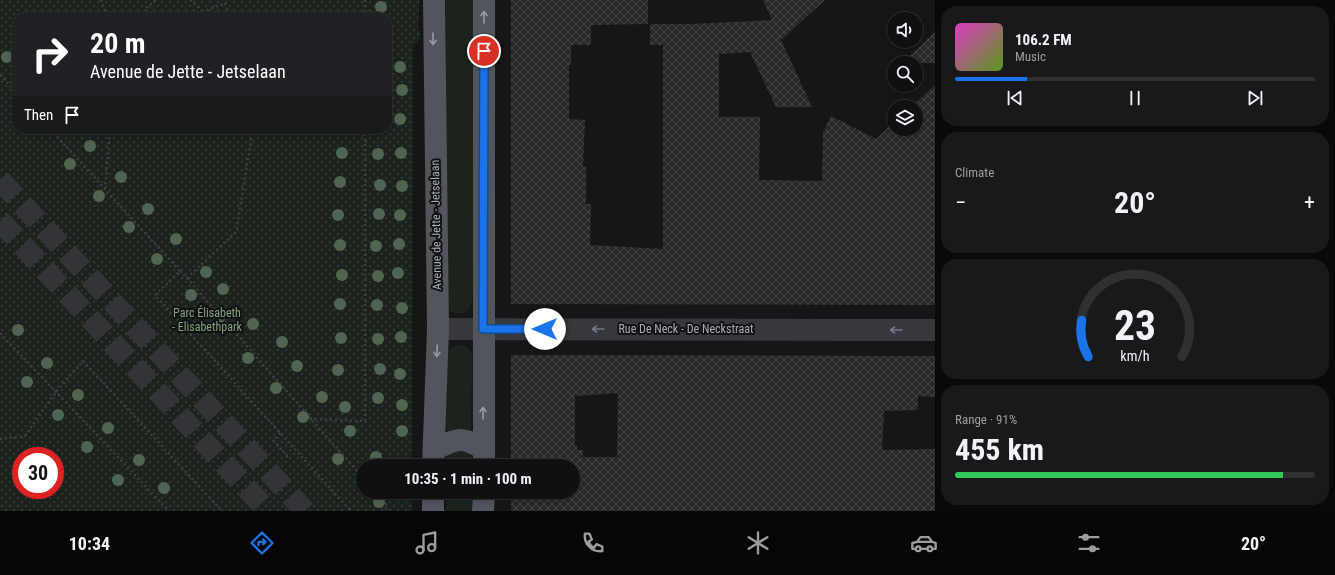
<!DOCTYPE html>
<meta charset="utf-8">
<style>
:root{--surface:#101012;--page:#19191b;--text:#f1f3f6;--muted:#9c9d9f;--line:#303032;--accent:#1a73e8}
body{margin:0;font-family:"Roboto Condensed",sans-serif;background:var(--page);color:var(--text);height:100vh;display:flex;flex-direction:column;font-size:15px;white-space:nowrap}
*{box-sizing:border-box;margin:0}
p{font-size:13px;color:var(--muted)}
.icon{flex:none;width:22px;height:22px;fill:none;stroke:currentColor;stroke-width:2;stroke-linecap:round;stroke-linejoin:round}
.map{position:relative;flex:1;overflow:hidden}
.side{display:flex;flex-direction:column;gap:6px;padding:6px;background:#09090a;width:400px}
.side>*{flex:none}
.banner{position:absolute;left:12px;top:12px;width:380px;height:122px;border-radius:16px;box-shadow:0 2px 6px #0003,0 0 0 1px var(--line);background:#202124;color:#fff;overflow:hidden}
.controls{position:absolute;left:887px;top:12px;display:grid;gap:8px}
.controls a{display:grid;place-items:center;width:36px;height:36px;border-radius:50%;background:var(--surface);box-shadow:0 2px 6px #0003,0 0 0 1px var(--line);font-size:20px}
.speed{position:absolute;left:12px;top:447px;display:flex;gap:8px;font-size:20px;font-weight:700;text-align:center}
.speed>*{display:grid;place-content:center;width:52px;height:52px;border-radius:50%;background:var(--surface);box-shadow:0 2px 6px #0003,0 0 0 1px var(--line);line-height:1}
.speed .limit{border:6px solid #d22;background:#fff;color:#111}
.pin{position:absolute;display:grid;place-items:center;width:34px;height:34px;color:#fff;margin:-17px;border:2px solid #fff;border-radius:50%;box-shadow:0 1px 4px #0007}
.me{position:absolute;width:44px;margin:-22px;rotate:270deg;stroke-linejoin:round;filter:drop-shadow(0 0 3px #0008)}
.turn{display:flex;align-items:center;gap:14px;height:84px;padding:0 12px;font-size:18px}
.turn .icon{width:52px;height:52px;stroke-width:2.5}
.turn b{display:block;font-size:28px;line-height:34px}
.then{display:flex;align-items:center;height:38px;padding:0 12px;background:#0003;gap:8px;font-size:15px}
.big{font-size:30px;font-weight:700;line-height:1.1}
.side .card{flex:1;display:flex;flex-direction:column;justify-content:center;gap:6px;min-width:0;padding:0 14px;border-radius:16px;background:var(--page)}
.side .dial{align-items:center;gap:0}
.dial svg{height:104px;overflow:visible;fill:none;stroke:var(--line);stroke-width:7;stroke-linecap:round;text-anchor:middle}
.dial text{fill:var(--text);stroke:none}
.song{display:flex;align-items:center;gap:12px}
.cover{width:48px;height:48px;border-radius:6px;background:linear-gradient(135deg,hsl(310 70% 55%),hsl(90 70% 35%))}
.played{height:4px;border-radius:2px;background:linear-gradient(90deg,var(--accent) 20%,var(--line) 20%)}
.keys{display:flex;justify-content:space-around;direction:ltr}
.heat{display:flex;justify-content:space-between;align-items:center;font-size:22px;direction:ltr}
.charge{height:6px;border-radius:3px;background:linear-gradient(90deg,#34c759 91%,var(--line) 0)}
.trip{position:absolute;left:356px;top:459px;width:224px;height:40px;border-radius:20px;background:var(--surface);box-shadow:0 2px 6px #0003,0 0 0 1px var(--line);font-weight:700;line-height:40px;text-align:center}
.tab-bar{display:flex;height:64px;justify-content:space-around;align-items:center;background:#060607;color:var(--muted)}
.tab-bar .icon{width:28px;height:28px}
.tab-bar .active{color:var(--accent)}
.tab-bar b{font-size:18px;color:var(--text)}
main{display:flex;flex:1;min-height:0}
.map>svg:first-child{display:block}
</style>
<main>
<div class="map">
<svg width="935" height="511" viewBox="0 0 935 511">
<defs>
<pattern id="park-dots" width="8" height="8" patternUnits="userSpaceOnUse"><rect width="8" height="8" fill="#1c231d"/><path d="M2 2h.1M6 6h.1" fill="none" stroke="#3a403c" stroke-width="1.8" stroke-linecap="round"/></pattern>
<pattern id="building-cross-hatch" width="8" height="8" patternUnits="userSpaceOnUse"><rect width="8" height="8" fill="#29292c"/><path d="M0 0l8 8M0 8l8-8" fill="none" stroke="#454548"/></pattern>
</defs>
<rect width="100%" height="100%" fill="#161618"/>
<!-- grass -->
<g fill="#1c231d">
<path d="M446 0H473V297C472 301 472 304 470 307 466 315 453 316 448 308 447 306 446 302 446 299Z"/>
<path d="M456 345C463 344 468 347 472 354L471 431 449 432 446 431 445 426 448 352 450 349Z"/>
<polygon points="448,450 471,452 472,458 469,466 450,466 446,458"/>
<rect x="446" y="492" width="26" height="19"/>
</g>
<!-- park -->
<path fill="url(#park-dots)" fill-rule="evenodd" d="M0 0H421L419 2 418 30 420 31V39L413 46 412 466H363V492H412V511H0ZM17 17H387V129H17ZM21 456H55V490H21Z"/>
<!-- building -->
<g fill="url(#building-cross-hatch)" fill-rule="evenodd">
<polygon points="511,0 648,0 648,24 591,25 591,45 571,45 571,65 569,65 569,119 585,120 583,167 586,167 586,204 591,204 590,245 663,249 663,45 650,45 650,24 690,24 772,20 763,0 825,0 781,40 812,107 776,107 750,52 719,54 719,117 760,117 759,180 822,181 823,133 831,116 876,139 894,122 894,129 916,129 916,107 911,107 935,85 935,305 511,304"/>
<polygon points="935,32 935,63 902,63"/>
<path d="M511 355 935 356V397L918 396V410L884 411 882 450 935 449V511H511V492H573V466H511ZM618 393 617 457H583V450H577V446H575V396Z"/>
</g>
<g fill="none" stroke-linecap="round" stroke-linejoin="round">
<!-- highway-tunnel -->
<g stroke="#333438" stroke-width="22" stroke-dasharray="22 11" stroke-linecap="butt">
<polyline points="0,180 305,511"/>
<polyline points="0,221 268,511"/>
</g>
<!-- path -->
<g stroke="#3d3f44" stroke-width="2.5" stroke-dasharray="2 3" stroke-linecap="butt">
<polyline points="101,0 107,17"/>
<path d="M190 0C196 4 202 10 204 17"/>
<polyline points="202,12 225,3 230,17"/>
<polyline points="142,17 148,6 156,0"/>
<polyline points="365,17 365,0"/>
<polyline points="0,75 17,93"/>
<polyline points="50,129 180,271 155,295 351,511"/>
<polyline points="105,189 110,129"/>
<polyline points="180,271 187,278 236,232 253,129"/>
<polyline points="187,278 363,478"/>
<polyline points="0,333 169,511"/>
<polyline points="310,419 365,421 365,129"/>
<polyline points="280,433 273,440 287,456 289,454"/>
<polyline points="0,439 25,436 56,392 83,361 222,511"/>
<polyline points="375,492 386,504 386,511"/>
</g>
<!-- minor -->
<polyline stroke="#37383d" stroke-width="22" points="438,329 935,330"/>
<!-- major -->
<g stroke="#53555c" stroke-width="22">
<polyline points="484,0 484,466"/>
<path d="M434 450C455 439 462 435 483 449"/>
<polyline points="433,466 438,329 434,0"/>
<polyline points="433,492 433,511"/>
<polyline points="483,511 484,492"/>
</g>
</g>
<!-- trees -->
<g fill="#506452">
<circle cx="381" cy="7" r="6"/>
<circle cx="7" cy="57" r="6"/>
<circle cx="400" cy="67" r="6"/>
<circle cx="402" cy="90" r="6"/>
<circle cx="400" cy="119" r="6"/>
<circle cx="90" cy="146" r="6"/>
<circle cx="342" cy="153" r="6"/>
<circle cx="401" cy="153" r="6"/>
<circle cx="378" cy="154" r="6"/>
<circle cx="70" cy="164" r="6"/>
<circle cx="121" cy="177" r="6"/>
<circle cx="340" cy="182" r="6"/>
<circle cx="380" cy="185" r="6"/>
<circle cx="402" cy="186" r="6"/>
<circle cx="99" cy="196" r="6"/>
<circle cx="148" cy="209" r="6"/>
<circle cx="379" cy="214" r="6"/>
<circle cx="338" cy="215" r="6"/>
<circle cx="400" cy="215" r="6"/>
<circle cx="129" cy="227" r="6"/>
<circle cx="176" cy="239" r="6"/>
<circle cx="399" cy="244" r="6"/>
<circle cx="340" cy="245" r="6"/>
<circle cx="376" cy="246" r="6"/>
<circle cx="157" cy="259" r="6"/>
<circle cx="206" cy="272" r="6"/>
<circle cx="398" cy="273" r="6"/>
<circle cx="342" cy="275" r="6"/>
<circle cx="378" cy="276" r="6"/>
<circle cx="223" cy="289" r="6"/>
<circle cx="191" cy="295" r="6"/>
<circle cx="340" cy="304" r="6"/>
<circle cx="377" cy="305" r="6"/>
<circle cx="402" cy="308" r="6"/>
<circle cx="253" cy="324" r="6"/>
<circle cx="219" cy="325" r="6"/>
<circle cx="18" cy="330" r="6"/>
<circle cx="401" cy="337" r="6"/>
<circle cx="341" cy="338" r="6"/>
<circle cx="378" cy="339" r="6"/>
<circle cx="282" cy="342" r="6"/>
<circle cx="248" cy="358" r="6"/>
<circle cx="47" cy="363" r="6"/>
<circle cx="297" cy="366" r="6"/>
<circle cx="380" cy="369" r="6"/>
<circle cx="338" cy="370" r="6"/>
<circle cx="400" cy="374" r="6"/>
<circle cx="27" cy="382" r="6"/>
<circle cx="276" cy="388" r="6"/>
<circle cx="78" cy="395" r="6"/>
<circle cx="322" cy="397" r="6"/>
<circle cx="378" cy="398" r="6"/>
<circle cx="402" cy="405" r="6"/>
<circle cx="345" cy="407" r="6"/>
<circle cx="58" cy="415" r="6"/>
<circle cx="303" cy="417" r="6"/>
<circle cx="108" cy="428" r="6"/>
<circle cx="350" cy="431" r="6"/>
<circle cx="402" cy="431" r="6"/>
<circle cx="87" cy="447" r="6"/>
<circle cx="376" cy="457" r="6"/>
<circle cx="338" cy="459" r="6"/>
<circle cx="139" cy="460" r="6"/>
<circle cx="118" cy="480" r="6"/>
<circle cx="164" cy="488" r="6"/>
<circle cx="379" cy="502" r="6"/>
</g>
<!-- one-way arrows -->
<defs><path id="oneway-shaft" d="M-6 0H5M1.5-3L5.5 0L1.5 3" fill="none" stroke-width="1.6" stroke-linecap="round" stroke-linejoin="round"/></defs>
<g stroke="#979ba6">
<use href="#oneway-shaft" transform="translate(484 17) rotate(-90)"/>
<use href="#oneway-shaft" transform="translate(433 39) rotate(89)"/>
<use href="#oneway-shaft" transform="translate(437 351) rotate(92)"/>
<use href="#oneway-shaft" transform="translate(483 413) rotate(-90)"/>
</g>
<g stroke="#757881">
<use href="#oneway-shaft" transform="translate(598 329) rotate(-180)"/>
<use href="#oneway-shaft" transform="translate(896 330) rotate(-180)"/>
</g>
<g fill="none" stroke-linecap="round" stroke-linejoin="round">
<defs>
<polyline id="route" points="484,51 483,329 545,329"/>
</defs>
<!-- route casing -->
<use href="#route" stroke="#114b97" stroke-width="10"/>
<!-- route -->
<use href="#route" stroke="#1a73e8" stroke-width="7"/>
</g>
<g text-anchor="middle" stroke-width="4" stroke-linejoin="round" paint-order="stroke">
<!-- street labels -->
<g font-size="12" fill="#a8adb8" stroke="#111113">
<text transform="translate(436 225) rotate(-91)" y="4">Avenue de Jette - Jetselaan</text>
<text x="686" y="333">Rue De Neck - De Neckstraat</text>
</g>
<!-- park labels -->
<g font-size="12" fill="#7fa381" stroke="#111113">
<text x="207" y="317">Parc Élisabeth<tspan x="207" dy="14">- Elisabethpark</tspan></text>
</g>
</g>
</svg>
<div class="controls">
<a><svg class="icon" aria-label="sound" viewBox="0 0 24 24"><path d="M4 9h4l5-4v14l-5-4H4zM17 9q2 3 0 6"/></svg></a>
<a><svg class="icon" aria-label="search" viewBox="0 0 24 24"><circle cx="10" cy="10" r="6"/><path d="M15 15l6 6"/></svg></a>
<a><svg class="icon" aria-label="layers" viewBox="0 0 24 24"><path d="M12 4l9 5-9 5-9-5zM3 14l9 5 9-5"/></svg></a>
</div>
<div class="speed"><div class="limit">30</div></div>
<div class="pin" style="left:484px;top:51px;background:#d93025"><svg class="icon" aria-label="arrive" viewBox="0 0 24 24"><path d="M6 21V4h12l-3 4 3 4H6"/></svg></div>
<svg class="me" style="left:545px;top:329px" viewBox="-20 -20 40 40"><circle r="19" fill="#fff"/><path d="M0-13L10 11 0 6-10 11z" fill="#1a73e8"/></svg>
<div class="trip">10:35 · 1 min · 100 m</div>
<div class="banner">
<div class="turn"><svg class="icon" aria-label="right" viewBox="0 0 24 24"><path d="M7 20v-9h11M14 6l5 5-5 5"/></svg><div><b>20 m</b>Avenue de Jette - Jetselaan</div></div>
<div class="then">Then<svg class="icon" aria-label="arrive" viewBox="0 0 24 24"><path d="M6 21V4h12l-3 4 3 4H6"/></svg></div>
</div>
</div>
<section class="side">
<div class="card">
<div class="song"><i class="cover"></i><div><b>106.2 FM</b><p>Music</p></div></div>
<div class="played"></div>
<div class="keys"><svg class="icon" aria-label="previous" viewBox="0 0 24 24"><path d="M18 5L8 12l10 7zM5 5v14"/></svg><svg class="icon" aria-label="pause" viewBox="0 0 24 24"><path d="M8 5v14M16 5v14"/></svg><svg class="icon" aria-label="next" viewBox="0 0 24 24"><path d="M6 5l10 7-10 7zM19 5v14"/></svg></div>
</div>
<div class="card"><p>Climate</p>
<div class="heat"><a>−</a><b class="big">20°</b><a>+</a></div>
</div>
<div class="card dial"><svg viewBox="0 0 100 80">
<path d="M14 69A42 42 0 1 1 86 69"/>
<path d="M14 69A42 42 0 0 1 9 41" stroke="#1a73e8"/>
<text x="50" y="56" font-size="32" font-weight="700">23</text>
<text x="50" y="72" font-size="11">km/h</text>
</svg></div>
<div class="card"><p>Range · 91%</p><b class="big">455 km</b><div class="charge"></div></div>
</section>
</main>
<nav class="tab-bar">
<b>10:34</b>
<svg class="icon active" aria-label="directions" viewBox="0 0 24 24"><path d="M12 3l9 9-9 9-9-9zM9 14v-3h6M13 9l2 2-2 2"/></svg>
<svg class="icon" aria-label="music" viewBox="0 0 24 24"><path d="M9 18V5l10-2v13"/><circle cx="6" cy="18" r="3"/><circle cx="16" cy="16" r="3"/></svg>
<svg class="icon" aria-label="phone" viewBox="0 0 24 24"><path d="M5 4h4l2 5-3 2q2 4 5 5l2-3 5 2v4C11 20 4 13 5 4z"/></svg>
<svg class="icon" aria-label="climate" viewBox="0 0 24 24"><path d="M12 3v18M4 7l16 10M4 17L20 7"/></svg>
<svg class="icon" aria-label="car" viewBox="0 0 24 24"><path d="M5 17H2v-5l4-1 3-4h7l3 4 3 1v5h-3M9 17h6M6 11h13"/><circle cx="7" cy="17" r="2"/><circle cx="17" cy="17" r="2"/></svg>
<svg class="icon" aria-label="filters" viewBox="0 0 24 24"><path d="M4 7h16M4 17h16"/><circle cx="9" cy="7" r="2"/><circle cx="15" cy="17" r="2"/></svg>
<b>20°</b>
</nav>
